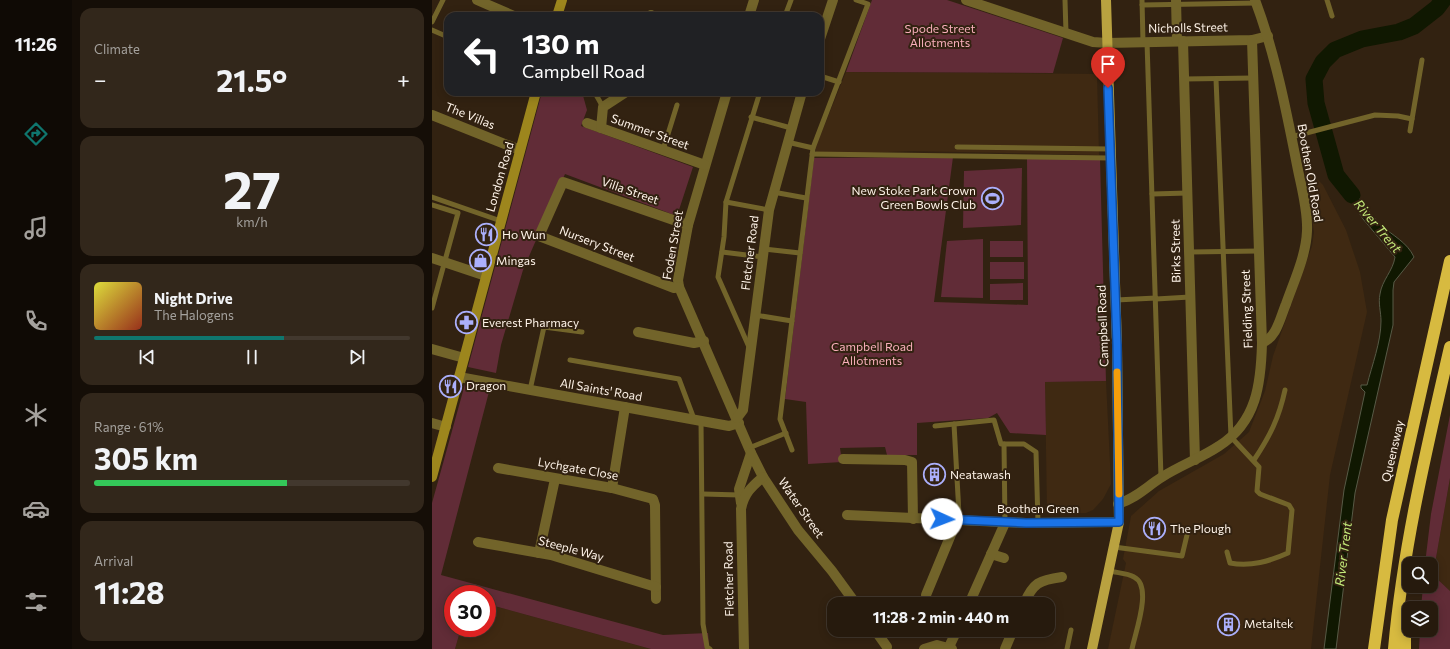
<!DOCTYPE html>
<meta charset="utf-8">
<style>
:root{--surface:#261a0d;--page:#32271b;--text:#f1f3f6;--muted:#a4a19d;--line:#42382e;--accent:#0f766e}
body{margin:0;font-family:Commissioner,sans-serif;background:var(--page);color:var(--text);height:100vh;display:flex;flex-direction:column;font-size:15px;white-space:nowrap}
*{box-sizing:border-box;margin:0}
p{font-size:13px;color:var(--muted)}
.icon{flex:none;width:22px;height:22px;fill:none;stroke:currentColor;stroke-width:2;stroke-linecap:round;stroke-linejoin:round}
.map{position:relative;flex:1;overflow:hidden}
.panel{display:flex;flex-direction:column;gap:8px;padding:8px;background:#150e07;width:360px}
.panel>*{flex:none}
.hud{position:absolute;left:12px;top:12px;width:380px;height:84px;border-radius:12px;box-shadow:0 2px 10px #0003,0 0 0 1px var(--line);background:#202124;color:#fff;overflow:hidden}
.controls{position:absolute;left:970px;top:557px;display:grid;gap:8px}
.controls a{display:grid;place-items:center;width:36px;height:36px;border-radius:8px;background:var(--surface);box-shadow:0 2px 10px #0003,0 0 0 1px var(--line);font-size:20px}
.speed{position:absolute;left:12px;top:585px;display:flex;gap:8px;font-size:20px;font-weight:700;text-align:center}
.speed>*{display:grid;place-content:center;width:52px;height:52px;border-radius:50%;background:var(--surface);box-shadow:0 2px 10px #0003,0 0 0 1px var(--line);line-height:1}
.speed .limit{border:6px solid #d22;background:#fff;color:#111}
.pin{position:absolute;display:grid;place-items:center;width:34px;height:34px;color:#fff;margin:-41px -17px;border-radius:50% 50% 50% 0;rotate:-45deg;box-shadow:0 0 4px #0007}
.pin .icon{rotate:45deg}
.me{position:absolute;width:44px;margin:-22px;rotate:92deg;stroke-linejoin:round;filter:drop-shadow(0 0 3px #0008)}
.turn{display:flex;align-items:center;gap:14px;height:84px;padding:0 12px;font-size:18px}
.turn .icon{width:52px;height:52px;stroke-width:2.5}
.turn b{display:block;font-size:28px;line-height:34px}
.big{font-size:30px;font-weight:700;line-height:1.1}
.panel .tile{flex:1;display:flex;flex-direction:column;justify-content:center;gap:6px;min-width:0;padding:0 14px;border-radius:12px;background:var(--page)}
.panel .dial{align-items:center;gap:0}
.dial b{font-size:52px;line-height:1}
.song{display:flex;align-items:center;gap:12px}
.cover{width:48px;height:48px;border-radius:6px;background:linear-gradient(135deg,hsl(60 70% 55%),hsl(10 70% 35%))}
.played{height:4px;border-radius:2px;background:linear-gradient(90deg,var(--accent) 60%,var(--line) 60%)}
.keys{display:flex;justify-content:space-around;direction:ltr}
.heat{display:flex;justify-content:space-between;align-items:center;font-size:22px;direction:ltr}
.charge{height:6px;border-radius:3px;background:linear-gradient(90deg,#34c759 61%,var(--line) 0)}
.trip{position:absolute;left:395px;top:597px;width:228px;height:40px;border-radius:12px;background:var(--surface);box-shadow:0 2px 10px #0003,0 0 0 1px var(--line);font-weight:700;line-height:40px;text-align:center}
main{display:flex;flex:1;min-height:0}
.dock{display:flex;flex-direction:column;width:72px;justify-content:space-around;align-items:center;background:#0f0a05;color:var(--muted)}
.dock .icon{width:28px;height:28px}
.dock .active{color:var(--accent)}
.dock b{font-size:18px;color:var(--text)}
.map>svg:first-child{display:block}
</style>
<main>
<nav class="dock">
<b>11:26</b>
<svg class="icon active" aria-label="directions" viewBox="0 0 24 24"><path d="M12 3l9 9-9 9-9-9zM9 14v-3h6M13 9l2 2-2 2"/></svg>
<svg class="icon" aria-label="music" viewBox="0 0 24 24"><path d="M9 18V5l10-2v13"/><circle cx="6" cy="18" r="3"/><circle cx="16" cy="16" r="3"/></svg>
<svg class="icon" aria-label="phone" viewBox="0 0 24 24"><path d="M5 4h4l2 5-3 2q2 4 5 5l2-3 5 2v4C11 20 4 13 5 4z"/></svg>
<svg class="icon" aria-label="climate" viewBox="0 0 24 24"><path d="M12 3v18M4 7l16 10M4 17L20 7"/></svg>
<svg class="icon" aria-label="car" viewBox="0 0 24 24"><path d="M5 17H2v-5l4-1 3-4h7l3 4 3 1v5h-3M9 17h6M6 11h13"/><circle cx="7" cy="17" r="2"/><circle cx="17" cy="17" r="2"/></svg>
<svg class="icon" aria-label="filters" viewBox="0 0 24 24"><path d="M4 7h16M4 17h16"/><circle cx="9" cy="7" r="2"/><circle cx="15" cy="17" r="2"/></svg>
</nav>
<section class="panel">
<div class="tile"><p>Climate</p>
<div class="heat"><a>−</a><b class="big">21.5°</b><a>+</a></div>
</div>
<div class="tile dial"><b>27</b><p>km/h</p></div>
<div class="tile">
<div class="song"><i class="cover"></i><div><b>Night Drive</b><p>The Halogens</p></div></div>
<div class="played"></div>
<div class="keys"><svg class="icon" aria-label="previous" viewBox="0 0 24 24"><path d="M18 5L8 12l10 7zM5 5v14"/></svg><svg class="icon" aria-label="pause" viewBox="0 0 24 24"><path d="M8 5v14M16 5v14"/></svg><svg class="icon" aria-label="next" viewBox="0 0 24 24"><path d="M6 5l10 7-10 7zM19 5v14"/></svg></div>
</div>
<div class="tile"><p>Range · 61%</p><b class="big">305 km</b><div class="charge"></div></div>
<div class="tile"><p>Arrival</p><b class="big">11:28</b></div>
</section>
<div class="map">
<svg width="1018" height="649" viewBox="0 0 1018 649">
<rect width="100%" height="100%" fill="#322211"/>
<!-- built -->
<g fill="#3f2912">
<polygon points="414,72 665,74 667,155 480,151 405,154 384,152 384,146"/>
<polygon points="872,166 891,185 914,230 928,272 935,312 898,475 879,649 676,649 694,563 691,559 699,516 727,491 792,454 817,432 833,391 841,356 880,246 882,232"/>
<polygon points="674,381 679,484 671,499 661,510 654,513 615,513 613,382"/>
<polygon points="1018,478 1018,591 1001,575"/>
<polygon points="55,604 219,649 23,649 29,628 55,628"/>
</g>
<!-- green -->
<g fill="#612c37">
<polygon points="440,0 515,0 631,38 621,73 414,72"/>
<polygon points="110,92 150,92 155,110 149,126 261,167 245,216 133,174 91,270 69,345 64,373 36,367"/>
<polygon points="521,157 502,302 596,305 595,159 668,159 674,381 613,382 614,435 578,433 565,413 556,418 485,423 485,455 455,455 453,447 408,448 410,462 376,464 374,402 353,399 382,158"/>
<polygon points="590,168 589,225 531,228 532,171"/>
<polygon points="551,239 551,298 509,297 515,241"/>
<rect x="558" y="241" width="33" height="16"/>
<rect x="558" y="262" width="34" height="17"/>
<polygon points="591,283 591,300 558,300 558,284"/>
<polygon points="33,384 58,388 9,575 231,635 276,633 277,645 275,649 219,649 55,604 55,594 21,594 21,628 29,628 23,649 0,649 0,503"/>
<polygon points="1018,415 1018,478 1001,575 1018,591 1018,649 987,649 988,630 999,630 999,608 989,608 991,586 999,586 999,564 993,564 999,514"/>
</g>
<!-- water -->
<path fill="#101801" stroke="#575a46" d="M910 176C923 191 935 211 949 225 961 236 975 242 982 257L962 282 961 290V325L923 493 904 649H892L912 490 933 392 929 388V385H935C940 365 949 342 949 321 949 312 946 303 948 294 950 280 961 271 963 257L931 219 920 201 900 180Z"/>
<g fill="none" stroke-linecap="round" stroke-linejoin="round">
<!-- river -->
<polyline stroke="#101801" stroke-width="17" points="920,195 904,175 884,103 882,79 891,62 903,50 930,39 967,32 982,26 1005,8 1011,0"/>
<!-- lane -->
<g stroke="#72642a" stroke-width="5">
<polyline points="633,0 634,33"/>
<polyline points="710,0 711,42"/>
<polyline points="895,0 900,16"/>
<polyline points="710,5 824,3"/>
<polyline points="353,16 359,0"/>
<polyline points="0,22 11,0"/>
<polyline points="0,30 16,37"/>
<polyline points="715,42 729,477"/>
<polyline points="388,76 407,82"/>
<polyline points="752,79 821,78"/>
<path d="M784 79 799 437 827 467 825 491 828 494 857 505 860 510 856 553C838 561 819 567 798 563L795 552"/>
<polyline points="163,93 171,107"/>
<polyline points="319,117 359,128"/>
<polyline points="978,131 990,60"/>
<polyline points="859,137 943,115 966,116 980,119"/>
<polyline points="355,142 381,148"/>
<polyline points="525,147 678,149"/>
<polyline points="231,150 245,105"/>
<polyline points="380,154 678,158"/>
<polyline points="341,192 374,198"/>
<polyline points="720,194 756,193"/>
<polyline points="0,197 69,221"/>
<polyline points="294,202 337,210"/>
<polyline points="0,205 26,213 0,308"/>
<polyline points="332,249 368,253"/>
<polyline points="290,252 331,257"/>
<polyline points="758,252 826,251"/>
<polyline points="724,299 758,297"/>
<polyline points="684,300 724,298"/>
<polyline points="323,315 360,321"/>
<polyline points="317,347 286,277 292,237 294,202 328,92"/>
<polyline points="138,360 247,379 262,419"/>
<polyline points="98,390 112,327 150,332"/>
<polyline points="269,421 271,624 275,647 278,649"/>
<polyline points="522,424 527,514 525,520"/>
<polyline points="503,426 562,420 569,444 592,444 604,452 606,523"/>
<polyline points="572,444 573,523"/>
<polyline points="317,448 354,433"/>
<polyline points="360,450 348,419 381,148 436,4 424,0"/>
<path d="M822 460C838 436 847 418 853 390"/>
<polyline points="271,494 308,495"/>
<polyline points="682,547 750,556 755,535"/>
<path d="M678 571C685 573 695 573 702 577 721 586 703 633 700 649"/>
<polyline points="635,649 639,630"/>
</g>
<!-- street -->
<g stroke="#72642a" stroke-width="10">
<polyline points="45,0 82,16"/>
<polyline points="534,0 661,42 675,43 820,40 836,36"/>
<polyline points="744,0 745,41"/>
<path d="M823 0C843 53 854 109 865 165 869 186 876 209 875 231 874 256 862 281 854 304 848 318 845 337 830 343"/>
<polyline points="219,16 219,15"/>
<polyline points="317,16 322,0"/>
<polyline points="388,39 401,0"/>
<polyline points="751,41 763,460"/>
<polyline points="295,92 256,225 246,280 247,287 319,453 331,477 366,530 400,571 424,604"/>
<polyline points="0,115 88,150"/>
<polyline points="155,123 273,165"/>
<polyline points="169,128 171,107 194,92"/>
<polyline points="0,258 54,276"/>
<polyline points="247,287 242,288 107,236 131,182 256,225"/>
<polyline points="206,332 262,343 272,341"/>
<polyline points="0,349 32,358"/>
<polyline points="27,377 297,426 307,423"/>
<polyline points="305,418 311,410 337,210 370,92"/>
<polyline points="0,423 14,427"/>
<polyline points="411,459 473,460 480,462 481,519"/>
<polyline points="66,468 180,488 221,499 223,505 224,599"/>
<polyline points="180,488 193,407"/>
<polyline points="309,503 307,489 319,453"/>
<path d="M686 504C706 497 714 487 730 477 749 465 769 458 787 446 825 422 829 383 830 343L820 40"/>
<polyline points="415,515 594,523 687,522"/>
<polyline points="46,542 119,555 224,587"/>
<polyline points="107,553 123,479"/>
<polyline points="559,554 572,558"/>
<polyline points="494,595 525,520"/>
<polyline points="537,604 573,523"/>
<path d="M592 604C601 583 607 580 630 577"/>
<polyline points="443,630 455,647"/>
<path d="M312 649 309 509C312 494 319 487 331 477"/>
<polyline points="492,649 505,645 520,649"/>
<polyline points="516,649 525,630"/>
<polyline points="573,649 581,630"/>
</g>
<!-- secondary -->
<g stroke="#9d861d" stroke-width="10">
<polyline points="125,16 130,0"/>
<polyline points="0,477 104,92"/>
</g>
<!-- primary -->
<polyline stroke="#b9a240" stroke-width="10" points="660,649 687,522 685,345 674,0"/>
<!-- highway -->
<g stroke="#d7ba40" stroke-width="12">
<polyline points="973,608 973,649"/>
<polyline points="942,649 960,520 1018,261"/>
<path d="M962 649C971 547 995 447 1018 347"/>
</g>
</g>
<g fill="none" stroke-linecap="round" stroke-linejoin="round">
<defs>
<polyline id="route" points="510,519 594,523 687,522 685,345 676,88"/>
</defs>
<!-- route casing -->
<use href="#route" stroke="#114b97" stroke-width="10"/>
<!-- route -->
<use href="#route" stroke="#1a73e8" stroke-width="7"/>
<!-- slow -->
<polyline stroke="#f59e0b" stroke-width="7" points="685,372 687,494"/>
</g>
<!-- icons -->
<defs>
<symbol id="stadium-ring" viewBox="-11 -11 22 22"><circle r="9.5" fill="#322211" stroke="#abaffb" stroke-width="1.5"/><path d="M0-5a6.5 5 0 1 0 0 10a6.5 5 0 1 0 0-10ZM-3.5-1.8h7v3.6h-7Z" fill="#abaffb"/></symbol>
<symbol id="restaurant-ring" viewBox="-11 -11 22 22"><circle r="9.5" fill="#322211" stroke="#abaffb" stroke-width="1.5"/><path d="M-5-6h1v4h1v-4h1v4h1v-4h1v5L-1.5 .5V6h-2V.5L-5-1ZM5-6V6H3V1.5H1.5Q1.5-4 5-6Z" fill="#abaffb"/></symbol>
<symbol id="shop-ring" viewBox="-11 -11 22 22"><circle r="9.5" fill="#322211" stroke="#abaffb" stroke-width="1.5"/><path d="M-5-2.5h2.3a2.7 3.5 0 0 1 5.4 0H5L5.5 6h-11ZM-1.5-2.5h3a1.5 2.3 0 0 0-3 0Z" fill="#abaffb"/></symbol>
<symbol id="pharmacy-ring" viewBox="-11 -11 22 22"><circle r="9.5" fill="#322211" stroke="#abaffb" stroke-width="1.5"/><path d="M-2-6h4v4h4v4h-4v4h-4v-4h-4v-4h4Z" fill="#abaffb"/></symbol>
<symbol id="building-ring" viewBox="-11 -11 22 22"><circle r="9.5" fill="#322211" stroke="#abaffb" stroke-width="1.5"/><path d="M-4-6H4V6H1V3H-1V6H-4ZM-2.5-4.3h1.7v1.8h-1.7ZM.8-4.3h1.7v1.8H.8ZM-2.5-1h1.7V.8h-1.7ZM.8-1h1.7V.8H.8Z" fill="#abaffb"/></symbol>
</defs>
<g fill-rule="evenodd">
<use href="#stadium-ring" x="548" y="186" width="25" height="25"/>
<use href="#restaurant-ring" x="42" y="222" width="25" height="25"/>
<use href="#shop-ring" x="36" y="248" width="25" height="25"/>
<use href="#pharmacy-ring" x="22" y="310" width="25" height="25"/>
<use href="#restaurant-ring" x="6" y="374" width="25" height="25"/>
<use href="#building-ring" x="490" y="462" width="25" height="25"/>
<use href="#restaurant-ring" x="710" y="516" width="25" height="25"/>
<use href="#building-ring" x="784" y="612" width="25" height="25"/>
</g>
<g text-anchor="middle" stroke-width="4" stroke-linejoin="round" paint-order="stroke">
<!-- street labels -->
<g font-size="12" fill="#fef3e8" stroke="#322211">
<text transform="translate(756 28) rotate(-1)" y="4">Nicholls Street</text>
<text transform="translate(38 116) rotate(22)" y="4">The Villas</text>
<text transform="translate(218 132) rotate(20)" y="4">Summer Street</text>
<text transform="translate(878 173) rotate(80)" y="4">Boothen Old Road</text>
<text transform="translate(68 177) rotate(-74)" y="4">London Road</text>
<text transform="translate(198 191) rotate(19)" y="4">Villa Street</text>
<text transform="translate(165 244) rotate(21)" y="4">Nursery Street</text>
<text transform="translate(241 245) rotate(-80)" y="4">Foden Street</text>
<text transform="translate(744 251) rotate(-91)" y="4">Birks Street</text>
<text transform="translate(318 253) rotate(-83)" y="4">Fletcher Road</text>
<text transform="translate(815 309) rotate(-92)" y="4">Fielding Street</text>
<text transform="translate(671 326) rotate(-92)" y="4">Campbell Road</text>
<text transform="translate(169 390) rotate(10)" y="4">All Saints' Road</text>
<text transform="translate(961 451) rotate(-77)" y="4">Queensway</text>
<text transform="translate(146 469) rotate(10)" y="4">Lychgate Close</text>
<text transform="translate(369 508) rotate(55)" y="4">Water Street</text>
<text x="606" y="513">Boothen Green</text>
<text transform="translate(139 549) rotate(15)" y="4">Steeple Way</text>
<text transform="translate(297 579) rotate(-91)" y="4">Fletcher Road</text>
</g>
<!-- park labels -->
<g font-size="12" fill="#f9afbb" stroke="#322211">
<text x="508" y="33">Spode Street<tspan x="508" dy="14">Allotments</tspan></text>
<text x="440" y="351">Campbell Road<tspan x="440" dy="14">Allotments</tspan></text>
</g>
<!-- poi labels -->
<g font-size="12" fill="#fef3e8" stroke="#322211" text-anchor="start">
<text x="544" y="195" text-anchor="end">New Stoke Park Crown<tspan x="544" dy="14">Green Bowls Club</tspan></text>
<text x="70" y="239">Ho Wun</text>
<text x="64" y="265">Mingas</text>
<text x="50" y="327">Everest Pharmacy</text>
<text x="34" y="390">Dragon</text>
<text x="518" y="479">Neatawash</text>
<text x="738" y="533">The Plough</text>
<text x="812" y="628">Metaltek</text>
</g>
<!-- water labels -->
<g font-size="13" font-style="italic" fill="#c3e979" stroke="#322211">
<text transform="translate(946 226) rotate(50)" y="5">River Trent</text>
<text transform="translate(911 554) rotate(-83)" y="5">River Trent</text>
</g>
</g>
</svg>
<div class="controls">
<a><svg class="icon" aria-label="search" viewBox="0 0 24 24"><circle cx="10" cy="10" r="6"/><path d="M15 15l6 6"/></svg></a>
<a><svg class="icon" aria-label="layers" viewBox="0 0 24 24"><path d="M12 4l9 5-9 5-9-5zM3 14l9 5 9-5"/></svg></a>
</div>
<div class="speed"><div class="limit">30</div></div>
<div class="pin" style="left:676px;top:88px;background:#d93025"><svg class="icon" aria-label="arrive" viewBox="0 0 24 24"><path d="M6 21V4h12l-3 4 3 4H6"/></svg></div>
<svg class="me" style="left:510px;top:519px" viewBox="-20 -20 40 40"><circle r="19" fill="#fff"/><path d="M0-13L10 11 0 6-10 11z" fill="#1a73e8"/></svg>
<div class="trip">11:28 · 2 min · 440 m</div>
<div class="hud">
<div class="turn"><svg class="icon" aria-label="left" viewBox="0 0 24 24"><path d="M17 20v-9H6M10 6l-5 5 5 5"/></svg><div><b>130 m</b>Campbell Road</div></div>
</div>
</div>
</main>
